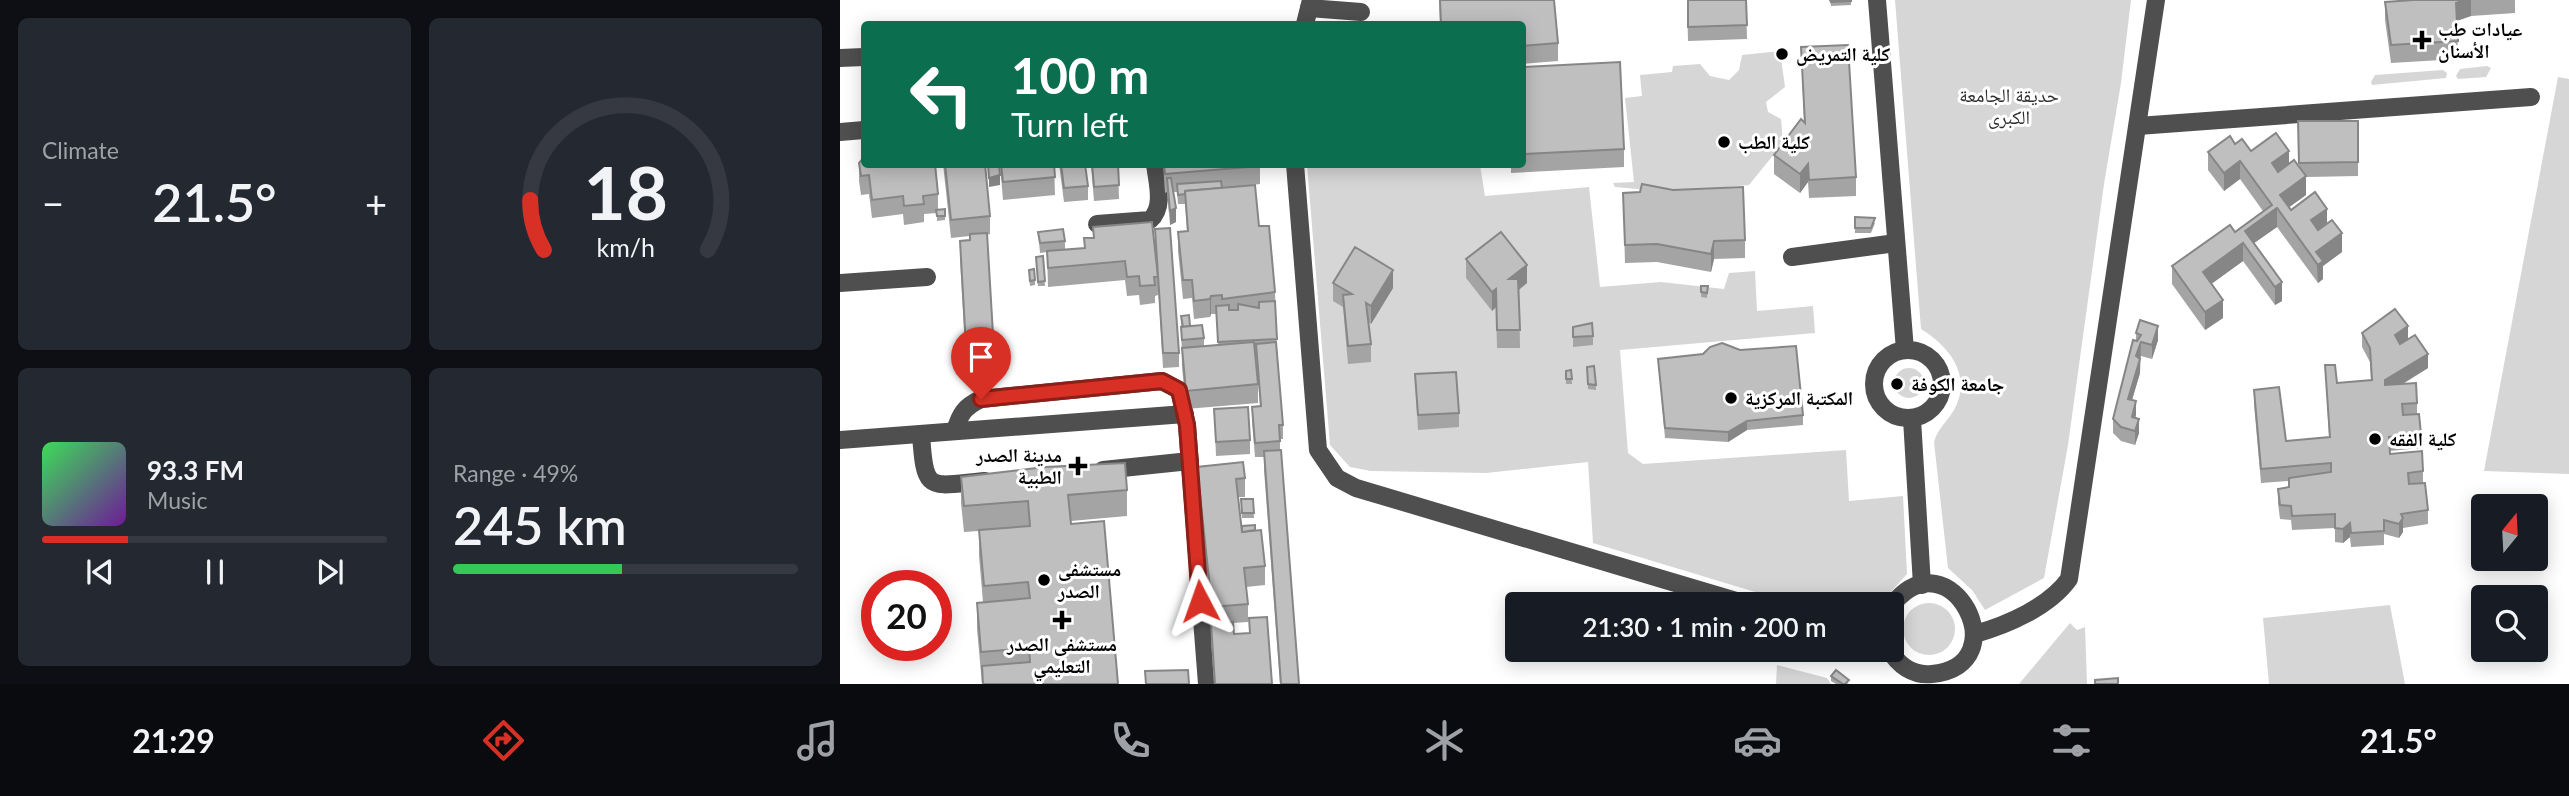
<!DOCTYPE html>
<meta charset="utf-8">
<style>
:root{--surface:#171b24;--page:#242831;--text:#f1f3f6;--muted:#9ea1a6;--line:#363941;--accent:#d93025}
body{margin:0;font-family:Lato,"Noto Naskh Arabic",sans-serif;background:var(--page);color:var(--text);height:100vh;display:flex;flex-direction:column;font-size:26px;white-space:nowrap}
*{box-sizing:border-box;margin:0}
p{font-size:23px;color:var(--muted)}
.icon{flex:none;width:38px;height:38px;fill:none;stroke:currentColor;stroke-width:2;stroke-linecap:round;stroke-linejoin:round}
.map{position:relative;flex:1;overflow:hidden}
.panel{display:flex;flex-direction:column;gap:18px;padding:18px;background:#0d0f14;width:840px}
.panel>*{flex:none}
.top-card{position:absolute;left:21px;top:21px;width:665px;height:147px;border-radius:7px;box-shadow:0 4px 18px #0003;background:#0b6e4f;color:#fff;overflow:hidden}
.needle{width:46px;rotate:18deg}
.buttons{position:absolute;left:1631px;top:494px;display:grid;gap:14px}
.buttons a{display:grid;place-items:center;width:77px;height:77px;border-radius:7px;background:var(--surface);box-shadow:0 4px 18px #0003;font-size:35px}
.speed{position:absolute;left:21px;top:570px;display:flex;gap:14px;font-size:35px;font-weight:700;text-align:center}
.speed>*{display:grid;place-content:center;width:91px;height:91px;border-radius:50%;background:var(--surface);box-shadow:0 4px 18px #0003;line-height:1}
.speed .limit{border:10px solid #d22;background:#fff;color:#111}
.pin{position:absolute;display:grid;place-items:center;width:60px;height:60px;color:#fff;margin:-72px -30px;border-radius:50% 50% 50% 0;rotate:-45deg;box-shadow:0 0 7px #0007}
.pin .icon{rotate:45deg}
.me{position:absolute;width:77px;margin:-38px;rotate:356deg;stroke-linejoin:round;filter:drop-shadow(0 0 5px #0008)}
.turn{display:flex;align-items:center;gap:24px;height:147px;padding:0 35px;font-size:32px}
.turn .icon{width:91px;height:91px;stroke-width:2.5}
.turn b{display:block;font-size:49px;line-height:60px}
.big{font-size:52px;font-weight:600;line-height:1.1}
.panel .widget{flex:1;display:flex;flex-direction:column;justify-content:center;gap:10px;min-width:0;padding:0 24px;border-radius:10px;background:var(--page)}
.panel .dial{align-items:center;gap:0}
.dial svg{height:182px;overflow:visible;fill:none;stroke:var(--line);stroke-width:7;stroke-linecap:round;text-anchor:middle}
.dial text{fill:var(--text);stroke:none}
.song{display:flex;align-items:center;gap:21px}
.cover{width:84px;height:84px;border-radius:10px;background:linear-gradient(135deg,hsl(130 70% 55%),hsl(280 70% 35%))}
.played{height:7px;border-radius:4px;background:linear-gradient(90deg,var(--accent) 25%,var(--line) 25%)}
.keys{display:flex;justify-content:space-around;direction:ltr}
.heat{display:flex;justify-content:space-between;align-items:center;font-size:38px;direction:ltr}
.charge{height:10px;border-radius:5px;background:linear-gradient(90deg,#34c759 49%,var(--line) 0)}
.panel .tiles{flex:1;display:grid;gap:18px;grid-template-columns:repeat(2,1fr)}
.trip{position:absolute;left:665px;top:592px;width:399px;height:70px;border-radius:7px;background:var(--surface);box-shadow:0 4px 18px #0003;font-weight:600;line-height:70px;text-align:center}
.menu{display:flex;height:112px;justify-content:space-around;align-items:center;background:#090b0e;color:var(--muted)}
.menu .icon{width:49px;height:49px}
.menu .active{color:var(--accent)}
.menu b{font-size:32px;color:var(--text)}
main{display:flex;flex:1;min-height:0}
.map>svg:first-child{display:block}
</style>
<main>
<section class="panel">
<div class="tiles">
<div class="widget"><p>Climate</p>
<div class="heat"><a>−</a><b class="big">21.5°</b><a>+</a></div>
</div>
<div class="widget dial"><svg viewBox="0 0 100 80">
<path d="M14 69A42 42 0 1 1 86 69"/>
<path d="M14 69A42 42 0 0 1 8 47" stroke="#d93025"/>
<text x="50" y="56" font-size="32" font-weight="700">18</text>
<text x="50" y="72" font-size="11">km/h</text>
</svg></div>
<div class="widget">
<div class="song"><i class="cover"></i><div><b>93.3 FM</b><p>Music</p></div></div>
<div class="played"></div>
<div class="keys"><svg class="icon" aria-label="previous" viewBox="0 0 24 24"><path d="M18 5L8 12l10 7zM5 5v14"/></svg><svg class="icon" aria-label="pause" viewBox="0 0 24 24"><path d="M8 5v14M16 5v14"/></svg><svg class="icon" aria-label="next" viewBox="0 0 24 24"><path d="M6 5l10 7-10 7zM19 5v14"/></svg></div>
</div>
<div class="widget"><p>Range · 49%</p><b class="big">245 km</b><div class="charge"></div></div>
</div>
</section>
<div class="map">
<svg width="1729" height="684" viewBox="0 0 1729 684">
<rect width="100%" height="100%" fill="#fff"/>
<!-- green -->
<g fill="#d6d6d6">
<path d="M1055 0H1291L1281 83 1264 184 1228 445 1204 578 1145 610 1132 590 1108 568 1094 442C1098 428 1107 422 1114 410 1133 376 1109 346 1081 329Z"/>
<polygon points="940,51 945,87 926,102 928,112 941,119 943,143 909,185 831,192 775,187 773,183 794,182 785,98 802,96 800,75 832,72 833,66 860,64 870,76 889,80 899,70 902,55"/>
<polygon points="1647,66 1651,68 1646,77 1618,79 1616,76 1620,69"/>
<polygon points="1603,70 1607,73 1606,78 1532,85 1531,82 1535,75"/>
<polygon points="1718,77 1729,79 1729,474 1644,471"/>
<polygon points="467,165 640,165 645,196 749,187 760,287 821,282 884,289 889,273 915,271 917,311 973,306 975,333 780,350 788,453 803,464 1006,450 1009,501 1063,496 1067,574 1040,604 955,604 753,543 748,462 646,473 531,471 510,467 490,445"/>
<circle cx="1069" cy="383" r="15"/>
<circle cx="1089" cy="629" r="26"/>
<polygon points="1550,605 1565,684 1429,684 1423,618"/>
<polygon points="1230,623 1237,630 1245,627 1247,684 1179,684"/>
<polygon points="937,665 987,678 991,684 936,684"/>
</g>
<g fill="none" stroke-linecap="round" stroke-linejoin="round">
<!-- minor -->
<g stroke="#4f4f4f" stroke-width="18">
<polyline points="1037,0 1065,350"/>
<polyline points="469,8 521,12"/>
<polyline points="465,24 471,0"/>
<polyline points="0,58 24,57"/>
<polyline points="1298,126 1691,97"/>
<polyline points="0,132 24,130"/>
<polyline points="455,164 478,450 497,478 516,488 906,604"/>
<path d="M257 224 310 220C325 207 317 182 315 164"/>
<polyline points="952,257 1056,243"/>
<polyline points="0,283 87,277"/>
<circle cx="1068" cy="384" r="34"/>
<polyline points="1072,419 1082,585"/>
<path d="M115 431C120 414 124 407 141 399L322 381 339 390 347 425 367 684"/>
<path d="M81 434C85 494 88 486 145 481"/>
<polyline points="0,440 345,414"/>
<polyline points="263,470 350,461"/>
<path d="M1135 634C1167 625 1209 607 1229 579L1316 0"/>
<path d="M1049 649C1058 665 1073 676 1092 674 1180 666 1110 532 1052 605"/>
</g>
</g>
<!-- wall -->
<g fill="#a4a4a4">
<polygon points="599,0 714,0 718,43 718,61 682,64 682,24 600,24"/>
<polygon points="847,0 906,0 907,39 848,41"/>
<polygon points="990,0 1011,0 1011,5 991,6"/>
<polygon points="1573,0 1675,0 1675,13 1631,16 1617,21 1618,59 1551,63 1545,20 1545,2"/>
<polygon points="961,47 1016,177 1016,196 969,198 968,182 960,193 934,174 934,155 964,122"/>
<polygon points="682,67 784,149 784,167 671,173 671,164 682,164"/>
<polygon points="1458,121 1518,121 1518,176 1466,177 1466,195 1449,207 1451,210 1487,224 1502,252 1483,266 1483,279 1478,283 1437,227 1414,243 1442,301 1435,305 1403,261 1371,284 1383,318 1365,330 1332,284 1332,266 1395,232 1423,211 1400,179 1384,191 1368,170 1368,152 1395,144 1411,151 1449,164 1459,166"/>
<polygon points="22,127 24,127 24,150 23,151"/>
<polygon points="19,163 98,194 98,209 105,209 105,220 97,221 97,213 84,214 84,222 64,225 63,214 32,218 29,194 21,195 19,181"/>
<polygon points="103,164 145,164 150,216 150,234 147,235 155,368 155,386 136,388 136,382 127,382 120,259 120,241 130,240 130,236 111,238"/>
<polygon points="160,164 214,164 215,195 163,200"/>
<polygon points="219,164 245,164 248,186 248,200 224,202"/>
<polygon points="251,164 278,164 279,199 254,201"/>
<polygon points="323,164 420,164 420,184 382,188 419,226 435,292 437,348 443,425 443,439 440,439 440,450 459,684 440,684 424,470 424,457 415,457 412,421 412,407 420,406 416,354 415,354 418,384 418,403 346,409 342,367 341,316 364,338 364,346 378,345 376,314 371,314 370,317 354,319 352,298 343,299 338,251 338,232 347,231 345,204 338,204 337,192 333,192 336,222 330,225 327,192 325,193"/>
<polygon points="783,193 905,240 905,258 874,259 871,272 817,262 785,263"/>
<polygon points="1015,217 1035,223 1031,233 1015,233"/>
<polygon points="253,227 315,243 315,229 339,353 339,367 323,368 318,285 318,295 315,296 315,303 300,305 299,295 287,296 285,280 208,287 207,252 200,253 198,232 225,241 225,250 244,248 244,238 253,238"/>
<polygon points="203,256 205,286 198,286 196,257"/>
<polygon points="626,259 687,283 679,290 680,348 657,348 656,307 652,311 626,278"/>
<polygon points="189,274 195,280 195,285 190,286"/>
<polygon points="493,283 553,288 531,324 528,322 531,344 531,362 508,364 503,307 493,301"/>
<polygon points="861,286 868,286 867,298 861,297"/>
<polygon points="733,327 753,336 753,345 733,347"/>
<polygon points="1296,333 1318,340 1312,359 1301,356 1300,360 1300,373 1292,400 1299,433 1295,445 1281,441 1273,433 1273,419 1296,341"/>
<polygon points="1522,333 1568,339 1588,368 1563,384 1577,403 1577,414 1581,434 1581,448 1550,451 1550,454 1583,471 1583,483 1588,510 1588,524 1563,528 1563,532 1559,538 1544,534 1544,545 1511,547 1510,537 1503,543 1495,542 1495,528 1452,530 1451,520 1440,519 1438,503 1438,489 1449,487 1449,481 1421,483 1414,404 1414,390 1446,441 1489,437 1485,365 1497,383 1531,380 1530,362 1522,347"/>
<polygon points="818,359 963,415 963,425 907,430 888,442 825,438"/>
<polygon points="754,366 756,390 748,389 747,367"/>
<polygon points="731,370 732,384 726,384 726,371"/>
<polygon points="575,374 619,413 619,427 578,430"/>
<polygon points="374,409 410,440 410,454 376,456"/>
<polygon points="357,467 405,478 405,497 398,497 402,526 415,530 425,566 425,585 406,587 408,604 408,622 393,623 394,634 409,633 409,618 432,684 374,684 371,641 372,623 357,485"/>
<polygon points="121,477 287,490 287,516 231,521 278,684 142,684 137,629 137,603 143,602 139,556 139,531 124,532 121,503"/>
<polygon points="401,499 413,499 414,518 402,518"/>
<polygon points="991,676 1009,684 996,684 991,681"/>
</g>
<!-- shaded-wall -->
<g fill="#868686">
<polygon points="1625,0 1631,0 1631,16 1616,21 1616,3"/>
<polygon points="1449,151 1449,169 1432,181 1432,163"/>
<polygon points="1400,161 1400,179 1384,191 1384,173"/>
<polygon points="968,164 968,182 960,193 960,174"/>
<polygon points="160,175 160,185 149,187 149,178"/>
<polygon points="1466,176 1466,195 1440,214 1440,195"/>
<polygon points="336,208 336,222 330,225 330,211"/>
<polygon points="1437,208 1437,227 1407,248 1405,231"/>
<polygon points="1487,209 1487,227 1471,239 1471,220"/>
<polygon points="1502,233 1502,252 1483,266 1483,279 1478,283 1476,252"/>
<polygon points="874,241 874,259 871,272 871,254"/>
<polygon points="1403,243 1403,261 1363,290 1363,272"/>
<polygon points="687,265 687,283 669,297 669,279"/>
<polygon points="553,270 553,288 531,324 531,306"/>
<polygon points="1442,282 1442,301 1435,305 1435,287"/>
<polygon points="656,289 656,307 652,311 652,292"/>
<polygon points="371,296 371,314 370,317 370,299"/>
<polygon points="1383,300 1383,318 1365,330 1365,312"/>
<polygon points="1318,326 1318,340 1312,359 1312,345"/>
<polygon points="1568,326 1568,340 1555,349 1555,335"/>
<polygon points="1301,342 1300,373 1288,413 1288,399 1296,356"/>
<polygon points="1588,354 1588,368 1545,394 1545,380"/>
<polygon points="1296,401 1296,415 1292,431 1292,417"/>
<polygon points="1299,419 1299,433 1295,445 1295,431"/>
<polygon points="907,421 907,430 888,442 888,432"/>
<polygon points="1563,518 1563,532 1559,538 1559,524"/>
<polygon points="1510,523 1510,537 1503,543 1503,529"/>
</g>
<!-- building -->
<g fill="#bfbfbf" stroke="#868686" stroke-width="2">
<polygon points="600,0 714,0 718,43 682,46 682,24 601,24"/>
<polygon points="848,0 906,0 907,25 848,27"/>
<polygon points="990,0 1011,0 1011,1 991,2"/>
<polygon points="1573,0 1625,0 1616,3 1618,41 1551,45 1545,2"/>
<polygon points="1008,45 1016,177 969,180 968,164 960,174 934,155 961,119 965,123 961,47"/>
<polygon points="780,62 784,149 682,154 682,67"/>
<polygon points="1458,121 1518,121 1518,162 1459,163"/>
<polygon points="22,127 24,127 24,136 23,137"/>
<polygon points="1436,133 1449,151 1432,163 1438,172 1454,160 1466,176 1440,195 1451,210 1475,192 1487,209 1471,220 1478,230 1492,220 1502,233 1476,252 1483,261 1478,265 1437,208 1405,231 1442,282 1435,287 1403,243 1363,272 1383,300 1365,312 1332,266 1390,225 1395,232 1432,205 1400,161 1384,173 1368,152 1390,136 1395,144 1402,139 1411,151"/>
<polygon points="24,157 24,164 95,164 98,194 83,196 84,204 64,206 63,196 32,200 29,175 21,176 19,163"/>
<polygon points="105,164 145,164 150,216 111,220"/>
<polygon points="148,164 159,164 160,175 149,178"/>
<polygon points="161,164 214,164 215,177 163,182"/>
<polygon points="221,164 245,164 248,186 224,188"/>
<polygon points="252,164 278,164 279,185 254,187"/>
<polygon points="324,164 420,164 420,166 325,174"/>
<polygon points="327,178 331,178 336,208 330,211"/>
<polygon points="381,181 382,188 345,191 345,194 338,195 337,184"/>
<polygon points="802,184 833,190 903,187 905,240 874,241 871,254 817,244 785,245 783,193 800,192"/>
<polygon points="415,185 419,226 429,226 435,292 382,299 382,295 371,296 370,299 354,301 352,280 343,280 338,232 348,231 345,191"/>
<polygon points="105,209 105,216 97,216 96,210"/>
<polygon points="1015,217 1035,218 1031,228 1015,228"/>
<polygon points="312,222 318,277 314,277 315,285 300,286 299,276 287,277 285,261 208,268 207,251 245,248 244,238 254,238 253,227"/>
<polygon points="330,228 339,353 323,353 315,229"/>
<polygon points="223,229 225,241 200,243 198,232"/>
<polygon points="661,232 687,265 669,279 678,279 680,330 657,330 656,289 652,292 626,259"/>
<polygon points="147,233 155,368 136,369 136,364 127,364 120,241 130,240 130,234"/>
<polygon points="515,247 553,270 531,306 526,303 531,344 508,346 503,295 512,294 493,283"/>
<polygon points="203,256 205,281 198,282 196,257"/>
<polygon points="194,269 195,280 190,281 189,270"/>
<polygon points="861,286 868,286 867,293 861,292"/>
<polygon points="435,301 437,339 378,342 376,306 389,305 389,310 398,310 398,304 419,308 419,302"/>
<polygon points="1555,309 1568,326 1555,335 1560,344 1575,335 1588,354 1545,380 1545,385 1576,383 1577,403 1562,404 1563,415 1579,414 1581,434 1549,437 1550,454 1582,451 1583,471 1568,473 1569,484 1585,483 1588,510 1561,514 1563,518 1559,524 1544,520 1544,531 1511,533 1510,523 1503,529 1495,528 1495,514 1452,516 1451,506 1440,505 1438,489 1449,487 1449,478 1491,472 1491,463 1421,469 1414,390 1439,387 1446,441 1490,437 1485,365 1495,365 1497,383 1532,380 1530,348 1522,333"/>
<polygon points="349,315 350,326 343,327 341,316"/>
<polygon points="1300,320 1318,326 1312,345 1301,342 1296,356 1300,359 1288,399 1296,401 1292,417 1299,419 1295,431 1281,427 1273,419 1293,340 1297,341 1301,335 1296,333"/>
<polygon points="752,323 753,336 733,337 733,327"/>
<polygon points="362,325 364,338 342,340 341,327"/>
<polygon points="414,342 418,384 346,391 342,348"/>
<polygon points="436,342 443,425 439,425 440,441 415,443 412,407 421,406 416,344"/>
<polygon points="882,343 900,350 956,346 963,415 907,421 888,432 825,428 818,359 863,354 870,347"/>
<polygon points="754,366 756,385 748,384 747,367"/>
<polygon points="731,370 732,379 726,379 726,371"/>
<polygon points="616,372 619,413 578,415 575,374"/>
<polygon points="408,407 410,440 376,442 374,409"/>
<polygon points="441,450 459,684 441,684 424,451"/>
<polygon points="403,462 405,478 396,479 402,532 421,530 425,566 404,568 408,604 372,607 357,467"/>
<polygon points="285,463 287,490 228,495 231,524 264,521 278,684 143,684 142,666 190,662 189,648 141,652 137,603 190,598 188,582 144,586 139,530 190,526 188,501 124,506 121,477 205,467"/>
<polygon points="401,499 413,499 414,513 402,513"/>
<polygon points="415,525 415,530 402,532 402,526"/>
<polygon points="427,617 432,684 375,684 371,623 393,622 394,634 410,633 409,618"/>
<polygon points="348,670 349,684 306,684 305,671"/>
<polygon points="996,670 1009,680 1005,684 1003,684 991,676"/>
<polygon points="1278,678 1278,684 1255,684 1255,680"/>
</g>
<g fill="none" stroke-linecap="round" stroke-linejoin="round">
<defs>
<polyline id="route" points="141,399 322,381 339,390 347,425 360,601"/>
</defs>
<!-- route casing -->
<use href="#route" stroke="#8d1f18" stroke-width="18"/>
<!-- route -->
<use href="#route" stroke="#d93025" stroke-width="12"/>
</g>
<!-- markers -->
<g fill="#000" stroke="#fff" stroke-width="2.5">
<path d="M1578.5 29.5h7v7h7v7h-7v7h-7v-7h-7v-7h7z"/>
<circle cx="942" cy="54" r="7"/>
<circle cx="884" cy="142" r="7"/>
<circle cx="1057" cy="384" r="7"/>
<circle cx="891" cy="398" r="7"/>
<circle cx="1535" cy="439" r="7"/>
<path d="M234.5 455.5h7v7h7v7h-7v7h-7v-7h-7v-7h7z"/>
<circle cx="204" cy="580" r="7"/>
<path d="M218.5 609.5h7v7h7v7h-7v7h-7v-7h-7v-7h7z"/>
</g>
<g text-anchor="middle" stroke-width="6" stroke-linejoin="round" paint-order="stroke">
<!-- poi labels -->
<g font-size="19" font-weight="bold" fill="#000" stroke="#fff" text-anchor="start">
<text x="1598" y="36">عيادات طب<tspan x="1598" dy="22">الأسنان</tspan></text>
<text x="956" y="61">كلية التمريض</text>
<text x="898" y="149">كلية الطب</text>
<text x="1071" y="391">جامعة الكوفة</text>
<text x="905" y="405">المكتبة المركزية</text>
<text x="1549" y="446">كلية الفقه</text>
<text x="222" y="462" text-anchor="end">مدينة الصدر<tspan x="222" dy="22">الطبية</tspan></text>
<text x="218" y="576">مستشفى<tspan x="218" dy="22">الصدر</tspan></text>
<text x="222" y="651" text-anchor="middle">مستشفى الصدر<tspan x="222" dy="22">التعليمي</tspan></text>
</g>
<!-- park labels -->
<g font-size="19" fill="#2d2d2d" stroke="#fff">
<text x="1169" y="102">حديقة الجامعة<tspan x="1169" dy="22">الكبرى</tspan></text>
</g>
</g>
</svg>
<div class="buttons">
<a><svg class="needle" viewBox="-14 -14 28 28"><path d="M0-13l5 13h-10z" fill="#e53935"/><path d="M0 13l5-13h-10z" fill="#9ea1a6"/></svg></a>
<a><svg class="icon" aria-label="search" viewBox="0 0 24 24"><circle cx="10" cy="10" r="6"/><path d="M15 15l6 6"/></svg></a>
</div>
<div class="speed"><div class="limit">20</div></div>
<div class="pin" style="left:141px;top:399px;background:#d93025"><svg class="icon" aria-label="arrive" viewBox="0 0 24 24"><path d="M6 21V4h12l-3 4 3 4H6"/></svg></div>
<svg class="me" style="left:360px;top:601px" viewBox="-20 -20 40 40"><path d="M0-17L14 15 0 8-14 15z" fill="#d93025" stroke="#fff" stroke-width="4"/></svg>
<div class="trip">21:30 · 1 min · 200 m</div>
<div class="top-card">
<div class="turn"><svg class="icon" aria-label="left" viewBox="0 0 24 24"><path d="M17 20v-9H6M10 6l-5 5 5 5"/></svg><div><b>100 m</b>Turn left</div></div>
</div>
</div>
</main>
<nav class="menu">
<b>21:29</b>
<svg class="icon active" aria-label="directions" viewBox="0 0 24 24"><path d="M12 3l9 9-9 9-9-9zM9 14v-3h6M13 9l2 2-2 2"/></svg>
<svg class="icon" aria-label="music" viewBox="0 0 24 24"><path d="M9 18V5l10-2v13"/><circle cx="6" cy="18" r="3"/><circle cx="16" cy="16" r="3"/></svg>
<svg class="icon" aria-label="phone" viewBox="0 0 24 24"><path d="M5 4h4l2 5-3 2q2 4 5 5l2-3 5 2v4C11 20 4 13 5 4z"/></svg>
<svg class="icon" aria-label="climate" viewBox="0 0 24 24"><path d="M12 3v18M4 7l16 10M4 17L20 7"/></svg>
<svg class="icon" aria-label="car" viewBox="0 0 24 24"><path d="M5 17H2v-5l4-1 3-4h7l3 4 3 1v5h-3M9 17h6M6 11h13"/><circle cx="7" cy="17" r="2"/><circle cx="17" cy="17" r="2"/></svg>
<svg class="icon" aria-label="filters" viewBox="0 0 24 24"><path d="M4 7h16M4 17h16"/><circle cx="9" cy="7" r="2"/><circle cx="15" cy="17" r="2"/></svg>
<b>21.5°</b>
</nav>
